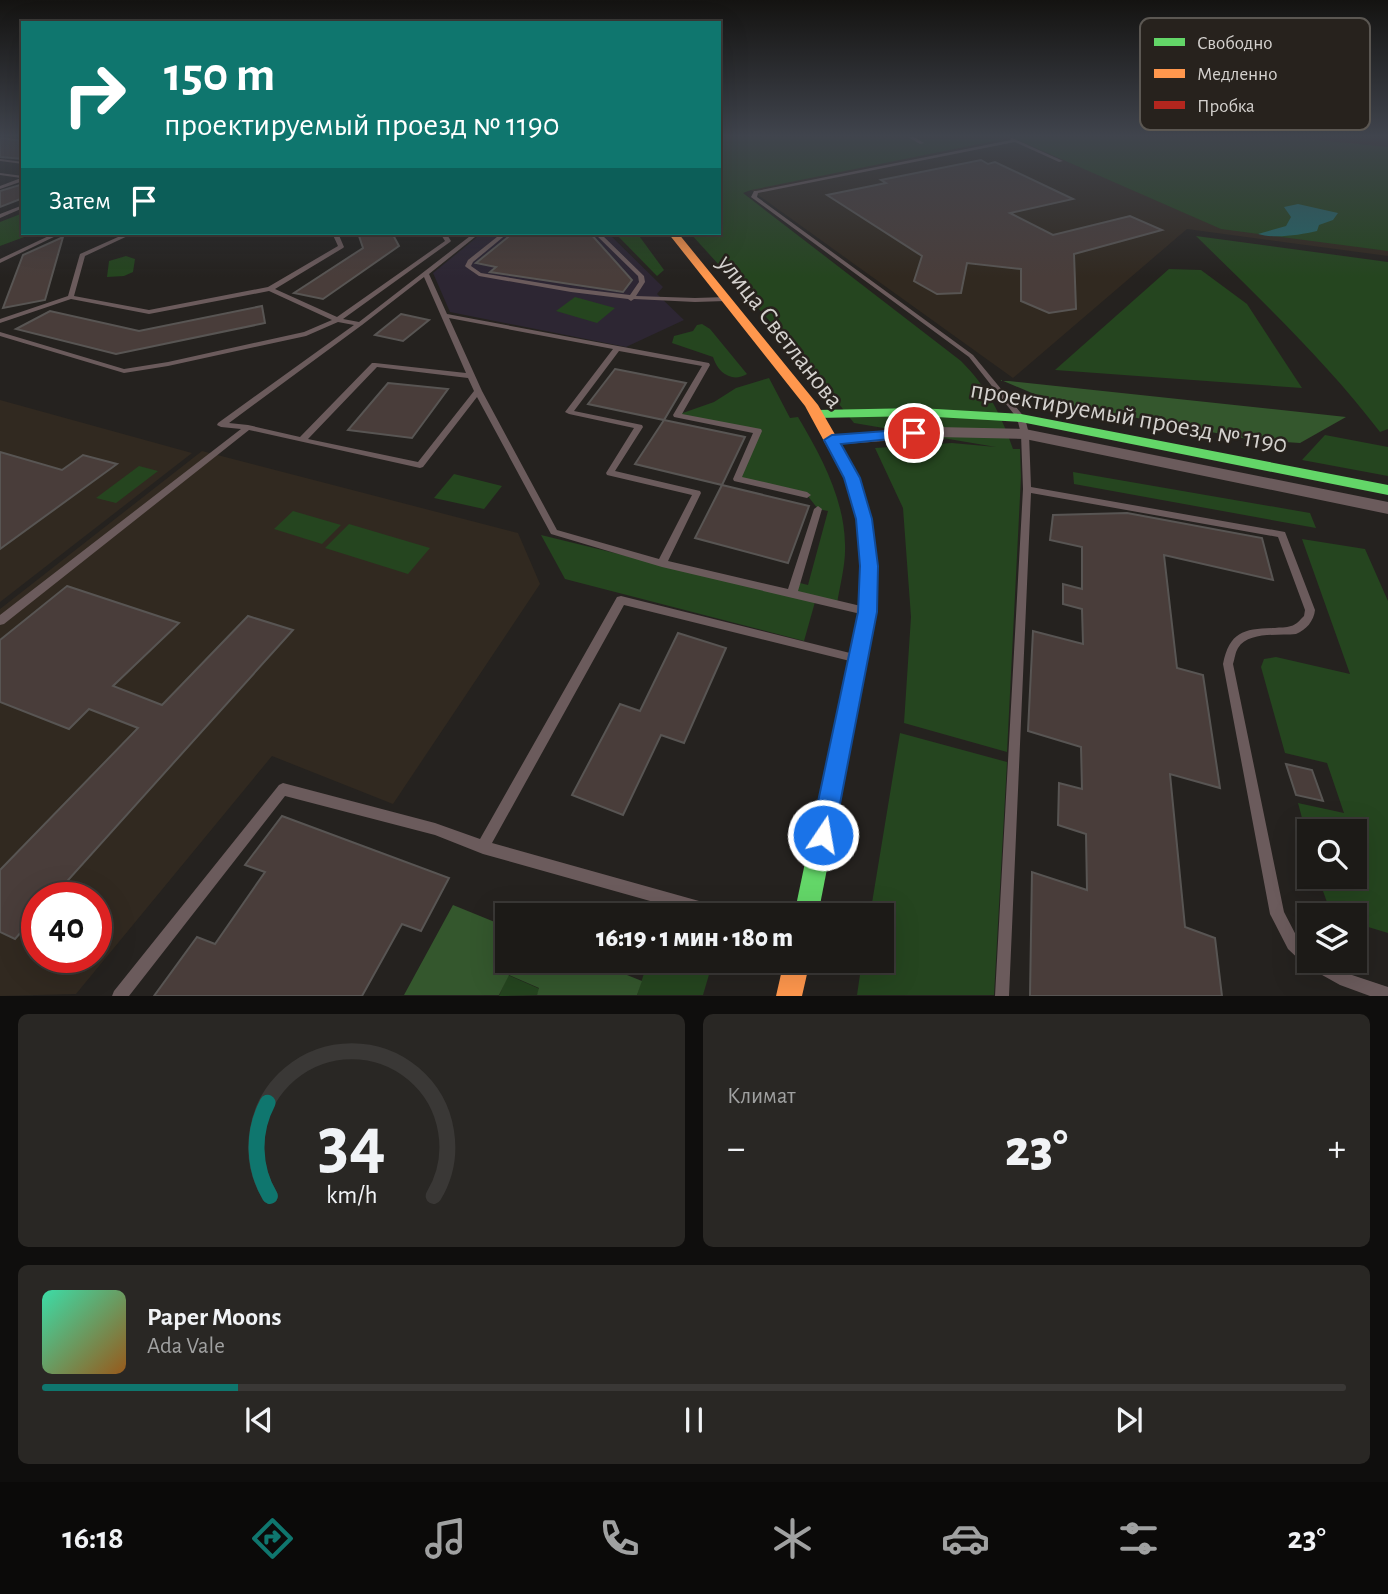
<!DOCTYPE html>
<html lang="ru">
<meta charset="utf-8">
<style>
:root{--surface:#1c1a17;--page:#292724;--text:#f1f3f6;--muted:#a0a1a1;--line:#3a3836;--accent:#0f766e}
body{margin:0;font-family:"Alegreya Sans",sans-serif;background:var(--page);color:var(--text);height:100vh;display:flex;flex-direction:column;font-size:26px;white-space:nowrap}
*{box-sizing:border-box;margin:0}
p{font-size:23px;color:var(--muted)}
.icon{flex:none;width:38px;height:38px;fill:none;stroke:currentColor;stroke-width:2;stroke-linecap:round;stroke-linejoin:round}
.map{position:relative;height:996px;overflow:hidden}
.panel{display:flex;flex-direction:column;gap:18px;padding:18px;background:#0f0e0d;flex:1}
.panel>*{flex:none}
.top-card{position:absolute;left:21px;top:21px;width:700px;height:214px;border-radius:0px;box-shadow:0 7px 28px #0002,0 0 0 2px var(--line);background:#0f766e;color:#fff;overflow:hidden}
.buttons{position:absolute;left:1297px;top:819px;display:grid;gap:14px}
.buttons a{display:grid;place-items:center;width:70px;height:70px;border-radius:0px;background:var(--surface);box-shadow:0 7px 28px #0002,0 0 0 2px var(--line);font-size:35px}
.speed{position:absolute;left:21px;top:882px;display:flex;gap:14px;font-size:35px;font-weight:700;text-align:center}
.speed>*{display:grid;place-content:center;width:91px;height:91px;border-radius:50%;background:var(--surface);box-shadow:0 7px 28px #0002,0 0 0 2px var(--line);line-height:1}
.speed .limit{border:10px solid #d22;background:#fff;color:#111}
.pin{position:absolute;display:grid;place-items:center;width:60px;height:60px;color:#fff;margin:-30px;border:4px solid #fff;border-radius:50%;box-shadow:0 2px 7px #0007}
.me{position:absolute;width:77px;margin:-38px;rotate:12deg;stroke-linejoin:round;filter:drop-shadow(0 0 5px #0008)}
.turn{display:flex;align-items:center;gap:24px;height:147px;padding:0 28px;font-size:32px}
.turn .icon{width:91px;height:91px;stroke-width:2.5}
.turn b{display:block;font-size:49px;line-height:60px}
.then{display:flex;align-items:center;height:66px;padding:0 28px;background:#0003;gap:14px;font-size:26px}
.big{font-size:52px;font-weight:800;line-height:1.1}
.panel .widget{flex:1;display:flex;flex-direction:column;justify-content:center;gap:10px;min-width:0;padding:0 24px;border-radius:10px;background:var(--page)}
.panel .dial{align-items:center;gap:0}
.dial svg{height:182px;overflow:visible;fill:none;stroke:var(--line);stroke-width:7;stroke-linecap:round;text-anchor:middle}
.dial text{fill:var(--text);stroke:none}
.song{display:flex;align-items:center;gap:21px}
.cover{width:84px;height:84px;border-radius:10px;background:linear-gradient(135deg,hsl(160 70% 55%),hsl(30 70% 35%))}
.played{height:7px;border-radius:4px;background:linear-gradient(90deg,var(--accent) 15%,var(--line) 15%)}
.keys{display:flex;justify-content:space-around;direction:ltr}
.heat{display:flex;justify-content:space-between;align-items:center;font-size:38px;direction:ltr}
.panel .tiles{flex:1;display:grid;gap:18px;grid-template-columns:1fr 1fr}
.widget:last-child{grid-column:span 2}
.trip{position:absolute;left:495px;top:903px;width:399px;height:70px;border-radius:0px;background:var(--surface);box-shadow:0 7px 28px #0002,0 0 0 2px var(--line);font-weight:800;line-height:70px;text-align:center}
.tab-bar{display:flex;height:112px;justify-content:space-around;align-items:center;background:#0b0a09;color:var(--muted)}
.tab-bar .icon{width:49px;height:49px}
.tab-bar .selected{color:var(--accent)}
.tab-bar b{font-size:32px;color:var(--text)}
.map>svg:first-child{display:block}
</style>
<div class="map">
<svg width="1388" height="996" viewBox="0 0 1388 996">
<rect width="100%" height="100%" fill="#25221f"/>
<!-- commercial -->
<polygon fill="#2d2633" points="482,233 608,233 663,287 657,294 684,320 626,347 450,312 433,273"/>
<!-- built -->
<g fill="#312920" fill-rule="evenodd">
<polygon points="719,137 1388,137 1388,256 1187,229 1013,378 719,167"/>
<polygon points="0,400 192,453 0,602"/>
<path d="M202 451 518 533 540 584 393 804 272 756 76 994 0 996V609ZM37 898H96V957H37Z"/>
</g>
<!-- green -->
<g fill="#25451f">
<path d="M719 137 1004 139 751 190 743 193 961 361C987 387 1001 414 1013 449H1020L1021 477 1007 752 904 723 911 617 903 508 875 448 952 443 996 447 854 423 796 350 690 233H719Z"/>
<polygon points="1011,137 1290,137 1388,147 1388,251 1221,229"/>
<polygon points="23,213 23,233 35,233 0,246 0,222"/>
<polygon points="615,233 637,233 664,270 657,276"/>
<path d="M1196 236 1388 262V429L1380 432C1326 361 1260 299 1196 236Z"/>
<polygon points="126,256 135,259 133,272 124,276 107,277 109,261"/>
<polygon points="1169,269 1201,270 1247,304 1302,388 1055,370"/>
<polygon points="575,297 615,308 597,323 556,311"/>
<path d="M702 324 710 329 747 374C732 383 718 373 713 357L672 343 674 336 693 331 697 325Z"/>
<path d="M769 378 790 418 798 417C821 456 844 498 845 544 846 564 840 585 837 604L792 594 796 582 808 585 828 511 818 509 807 495 737 479 758 432 677 415 714 402 736 388Z"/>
<polygon points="1325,435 1388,447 1388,476 1302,460"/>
<polygon points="139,466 158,471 116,503 96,498"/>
<polygon points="1073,472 1310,513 1316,528 1074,484"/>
<polygon points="454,474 502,486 484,509 434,498"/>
<polygon points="293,511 341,525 322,544 274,529"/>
<polygon points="349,524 430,548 408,574 325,548"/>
<polygon points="541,535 815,602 804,641 565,579"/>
<polygon points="1302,539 1365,549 1388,601 1388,933 1355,923 1354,915 1338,914 1328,905 1318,877 1354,877 1354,831 1309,831 1309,844 1298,803 1344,813 1327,763 1285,753 1261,667 1264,659 1276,657 1350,674"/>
<polygon points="900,733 1007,762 994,995 857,995 862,961 882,961 882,915 870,915"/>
<polygon points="648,961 713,961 703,995 637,995"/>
<polygon points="508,975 540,989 537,995 499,996"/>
</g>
<!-- forest -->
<g fill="#34572d">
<polygon points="1001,380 1000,380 1346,417 1300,443 1253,440 1053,402"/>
<polygon points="453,905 507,927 508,961 592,961 642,981 637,995 537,995 539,988 509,975 499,995 404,995"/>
</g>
<!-- water -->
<path fill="#246667" d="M1298 204 1338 213 1333 220 1319 225 1317 231C1300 235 1274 239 1258 234L1286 226 1291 217 1284 207Z"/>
<!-- building -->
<g fill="#493d3a" stroke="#585553" stroke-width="2">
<polygon points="0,138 23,141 23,159 0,157"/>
<polygon points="981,160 988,164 995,162 1073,199 1010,213 1053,235 1130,216 1162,230 1074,254 1076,309 1049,313 1021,301 1021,269 967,263 961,293 937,294 914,281 922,256 827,195 886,183 881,180"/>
<polygon points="23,184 23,198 0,207 0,191"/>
<polygon points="358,233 392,233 399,246 323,299 294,293 363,248"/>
<polygon points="513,233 590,233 632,280 623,292 490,272 496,267 476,263"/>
<polygon points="63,237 45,300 3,308 23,255"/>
<polygon points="262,306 265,323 116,354 16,329 50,311 139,331"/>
<polygon points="401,314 429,320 403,341 375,335"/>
<polygon points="615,369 686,383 664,420 588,404"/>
<polygon points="388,383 448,389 412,438 348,430"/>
<polygon points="664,420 745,437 722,485 635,464"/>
<polygon points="0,452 62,470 83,455 117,464 0,549"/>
<polygon points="722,485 809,506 788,563 695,538"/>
<polygon points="1127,513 1262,538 1273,580 1164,555 1177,668 1203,675 1220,788 1170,774 1185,927 1215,938 1222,996 1030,996 1032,872 1087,890 1086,834 1058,825 1059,783 1082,789 1081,747 1028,731 1033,631 1083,644 1082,609 1063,604 1063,584 1082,589 1082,547 1050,540 1053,515"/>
<polygon points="67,586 179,623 113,686 162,705 248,616 293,630 52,898 37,898 37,914 15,939 0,932 0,870 138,728 89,709 69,729 0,702 0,640"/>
<polygon points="678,633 726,648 684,743 661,735 623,815 572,795 620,704 640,711"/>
<polygon points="1286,764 1312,770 1323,801 1296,795"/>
<polygon points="282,816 449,878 421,931 402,924 362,996 154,996 197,937 215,944 265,872 245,865"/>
</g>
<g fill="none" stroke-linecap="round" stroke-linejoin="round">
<!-- lane -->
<g fill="#6b5b5c" fill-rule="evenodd">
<polygon points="908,137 914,137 924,143 920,144"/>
<path d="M1012 138 1063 161 1059 162 1015 142 758 193 757 197 973 355 1025 418 1029 434 1031 487 1285 532 1315 610C1314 621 1306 630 1296 634 1279 636 1249 631 1238 648 1235 653 1235 658 1233 664L1284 912 1298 939 1309 949V961H1324L1343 972 1388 987V996H1370L1340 985 1306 966 1288 949 1270 914 1223 664C1230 631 1244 629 1275 628 1280 627 1286 628 1291 626 1296 625 1300 620 1304 616L1305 610 1278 537 1031 493 1009 996H995L1023 489 1021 434 1017 418 969 357 751 197 754 191H756L1011 140 1010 139Z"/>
<polygon points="0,159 23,162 23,164 0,161"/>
<polygon points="0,173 23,176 23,181 0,189 0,186 21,178 0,175"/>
<polygon points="23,205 23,208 0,218 0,214"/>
<polygon points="55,233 62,233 0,263 0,259"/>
<path d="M127 233H134L85 256 74 296 149 310 268 287 338 246 332 233H338L344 247 343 248 275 289 337 317 445 241 440 233H446L451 241 450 242 343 319 359 322 474 233H480L429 274 447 314 709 363 710 365 682 414 761 429 762 431 742 477 807 492 811 495 807 498 734 481 733 479 753 433 674 417 673 415 702 366 619 351 574 411 642 425 643 427 615 471 700 491 701 493 668 561 788 589 814 509 818 506 822 509 798 591 865 607 869 608 870 611 869 614 865 615 662 567 551 534 477 397 423 467 420 468 249 430 4 624 0 625V615L241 429 221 427 217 425 218 423 354 325 338 322 306 336 168 366 124 373 0 336V332L124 369 168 362 304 332 332 320 269 291 149 314 71 299 0 323V319L68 296 80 254ZM424 277 466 373 375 363H372L300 437 248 425 229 423 362 325ZM449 318 613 349 565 412 569 414 634 428 606 473 607 475 692 495 659 559 557 530 482 391ZM377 367 468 378 474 391 418 462 308 439Z"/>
<polygon points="502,233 508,233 473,262 471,266 481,273 571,288 630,295 639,282 638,276 594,233 600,233 644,276 645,282 636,296 695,298 726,297 729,299 726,301 695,302 634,299 631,301 628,299 571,292 479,276 466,267 465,266 468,260"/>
<polygon points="621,596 854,654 858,655 859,658 858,661 854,662 624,605 492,843 724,908 729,910 731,915 700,915 483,854 435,835 285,796 129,996 112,996 114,991 279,785 283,783 435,823 480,839 617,597"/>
</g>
<!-- street -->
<polygon fill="#6b5b5c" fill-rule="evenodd" points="937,427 1025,429 1388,502 1388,514 1025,439 937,437 832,445 824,440 832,435"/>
<!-- fast -->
<g fill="#63d668" fill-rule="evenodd">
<polygon points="919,408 1021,414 1388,485 1388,495 1021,422 919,416 817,418 810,414 817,410"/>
<polygon points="833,771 841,775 844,782 818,915 794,915 822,782 825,775"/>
</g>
<!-- slow -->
<g fill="#ff974d" fill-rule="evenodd">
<polygon points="668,233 678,233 818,405 860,478 872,519 870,523 864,525 856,519 844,478 805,406"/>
<polygon points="784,961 810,961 802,996 776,996"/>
</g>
<!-- jam -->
<polygon fill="#b3261e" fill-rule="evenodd" points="864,513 872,519 878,566 876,612 844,782 841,789 833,793 825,789 822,782 858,612 860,566 856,519"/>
</g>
<!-- sky -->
<linearGradient id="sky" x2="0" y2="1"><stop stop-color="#141311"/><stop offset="0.49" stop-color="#40444d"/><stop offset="1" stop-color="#40444d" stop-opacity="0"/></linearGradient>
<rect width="1388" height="277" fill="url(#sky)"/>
<!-- route -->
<polygon fill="#1a73e8" stroke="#114b97" stroke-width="2" points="914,429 921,433 919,436 841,444 860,478 872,519 878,566 877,612 834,835 831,844 823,847 814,844 811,835 858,612 860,566 856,519 844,478 824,440 832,435"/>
<g text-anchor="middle" stroke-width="5" stroke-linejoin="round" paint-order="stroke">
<!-- street labels -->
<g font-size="26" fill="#d4d1ce" stroke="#27221d">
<text transform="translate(781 331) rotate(52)" y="9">улица Светланова</text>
<text transform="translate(1129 416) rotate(10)" y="9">проектируемый проезд № 1190</text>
</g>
</g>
<!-- legend -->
<rect x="1140" y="18" width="230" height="112" rx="10" fill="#27221d" stroke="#5b5752" stroke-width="2"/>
<rect x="1154" y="38" width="31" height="8" fill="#63d668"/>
<rect x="1154" y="69" width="31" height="9" fill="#ff974d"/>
<rect x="1154" y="101" width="31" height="8" fill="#b3261e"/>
<g font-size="19" fill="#d4d1ce">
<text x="1197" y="49">Свободно</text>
<text x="1197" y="80">Медленно</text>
<text x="1197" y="112">Пробка</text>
</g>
</svg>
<div class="buttons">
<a><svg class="icon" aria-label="search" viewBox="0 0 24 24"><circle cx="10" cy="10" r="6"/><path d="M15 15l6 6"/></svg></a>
<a><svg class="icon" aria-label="layers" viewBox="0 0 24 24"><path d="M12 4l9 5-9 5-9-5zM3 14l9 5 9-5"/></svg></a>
</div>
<div class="speed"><div class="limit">40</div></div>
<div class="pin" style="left:914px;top:433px;background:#d93025"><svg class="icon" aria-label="arrive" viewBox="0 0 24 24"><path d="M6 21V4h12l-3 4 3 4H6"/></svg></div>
<svg class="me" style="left:823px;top:835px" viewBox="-20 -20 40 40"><circle r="17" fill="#1a73e8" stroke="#fff" stroke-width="3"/><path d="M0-11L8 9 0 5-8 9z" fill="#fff"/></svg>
<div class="trip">16:19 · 1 мин · 180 m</div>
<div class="top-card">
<div class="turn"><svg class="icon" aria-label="right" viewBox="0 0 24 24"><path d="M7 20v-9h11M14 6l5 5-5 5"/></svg><div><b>150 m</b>проектируемый проезд № 1190</div></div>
<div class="then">Затем<svg class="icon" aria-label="arrive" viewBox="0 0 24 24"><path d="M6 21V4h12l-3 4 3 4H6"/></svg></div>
</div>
</div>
<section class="panel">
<div class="tiles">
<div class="widget dial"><svg viewBox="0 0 100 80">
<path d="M14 69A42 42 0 1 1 86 69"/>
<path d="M14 69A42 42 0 0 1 13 28" stroke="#0f766e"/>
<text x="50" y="56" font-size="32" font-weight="700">34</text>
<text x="50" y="72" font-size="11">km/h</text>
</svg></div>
<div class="widget"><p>Климат</p>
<div class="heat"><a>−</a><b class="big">23°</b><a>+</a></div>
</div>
<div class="widget">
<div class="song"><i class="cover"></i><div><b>Paper Moons</b><p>Ada Vale</p></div></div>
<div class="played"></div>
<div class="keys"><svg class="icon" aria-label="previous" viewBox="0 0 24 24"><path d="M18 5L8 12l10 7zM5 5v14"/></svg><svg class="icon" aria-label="pause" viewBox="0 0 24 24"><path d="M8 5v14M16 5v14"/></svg><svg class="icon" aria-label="next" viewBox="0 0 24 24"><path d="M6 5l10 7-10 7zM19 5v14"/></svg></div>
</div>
</div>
</section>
<nav class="tab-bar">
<b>16:18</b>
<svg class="icon selected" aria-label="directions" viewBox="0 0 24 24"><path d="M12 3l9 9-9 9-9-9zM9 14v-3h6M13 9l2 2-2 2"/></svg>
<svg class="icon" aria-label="music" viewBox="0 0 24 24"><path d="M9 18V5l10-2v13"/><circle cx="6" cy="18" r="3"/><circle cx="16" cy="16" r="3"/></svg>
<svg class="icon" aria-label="phone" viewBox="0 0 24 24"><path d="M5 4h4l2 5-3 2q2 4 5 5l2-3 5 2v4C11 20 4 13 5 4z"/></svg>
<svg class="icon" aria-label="climate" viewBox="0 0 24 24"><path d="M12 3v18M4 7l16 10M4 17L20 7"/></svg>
<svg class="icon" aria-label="car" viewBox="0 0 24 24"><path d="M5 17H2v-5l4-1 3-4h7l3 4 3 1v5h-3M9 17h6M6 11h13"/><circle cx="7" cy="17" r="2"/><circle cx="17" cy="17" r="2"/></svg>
<svg class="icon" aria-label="filters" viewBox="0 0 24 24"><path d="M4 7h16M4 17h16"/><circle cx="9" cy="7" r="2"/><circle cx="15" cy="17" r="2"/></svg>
<b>23°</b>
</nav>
